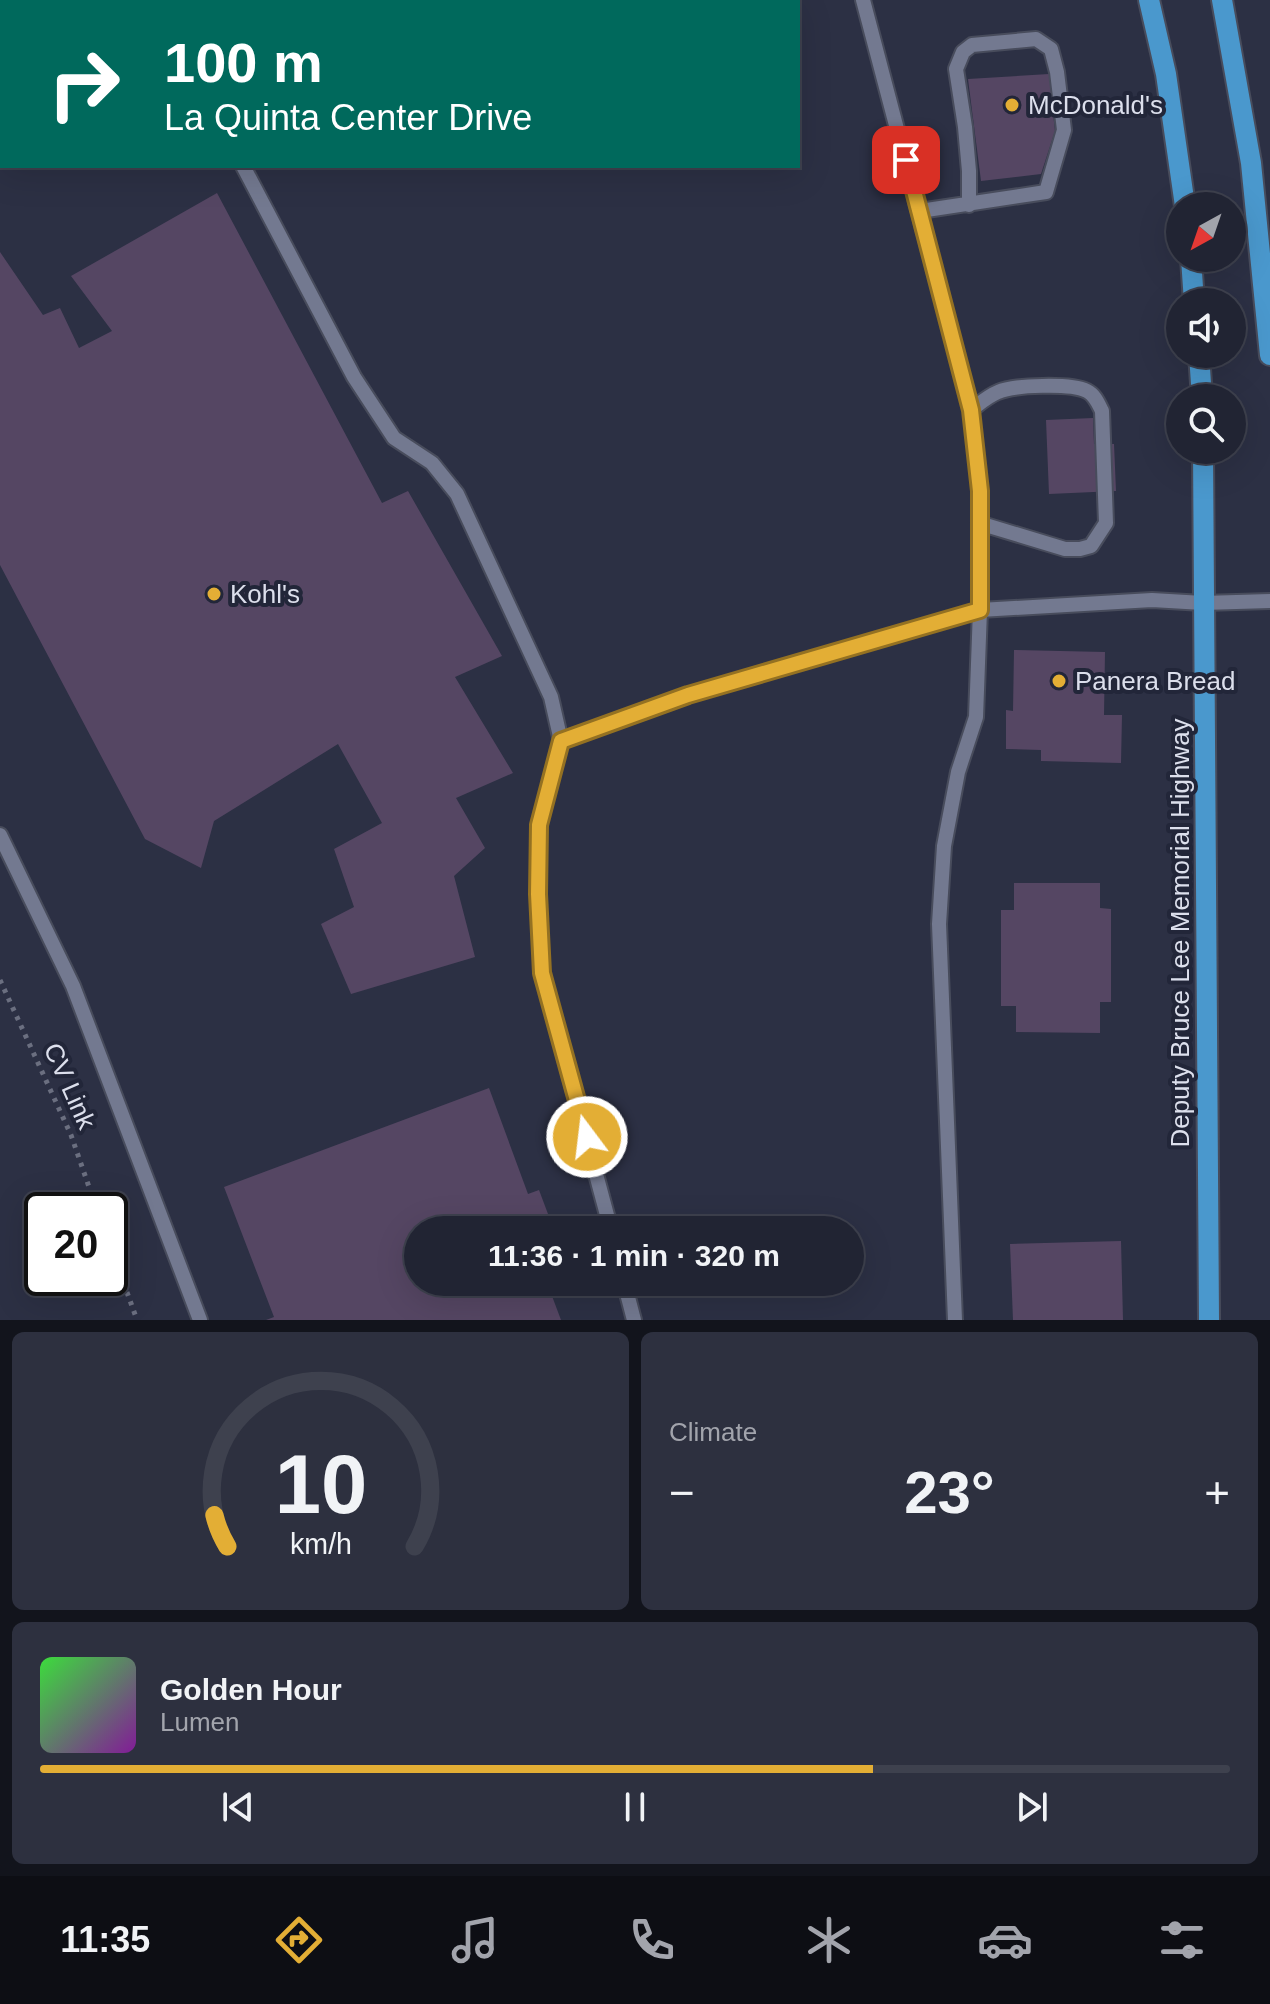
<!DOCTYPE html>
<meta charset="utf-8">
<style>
:root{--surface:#212433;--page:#2d303f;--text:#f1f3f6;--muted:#a2a4ac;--line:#3e414e;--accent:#e3ae35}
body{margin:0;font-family:Helvetica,sans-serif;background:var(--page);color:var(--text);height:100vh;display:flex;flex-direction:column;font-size:30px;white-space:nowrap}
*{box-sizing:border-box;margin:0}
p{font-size:26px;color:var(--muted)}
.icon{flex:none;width:44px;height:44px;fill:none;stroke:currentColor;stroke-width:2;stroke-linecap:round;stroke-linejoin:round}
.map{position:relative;height:1320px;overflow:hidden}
.drawer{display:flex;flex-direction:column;gap:12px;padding:12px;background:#12141c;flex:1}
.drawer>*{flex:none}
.top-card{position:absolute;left:0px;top:0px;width:800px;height:168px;box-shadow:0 8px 32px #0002,0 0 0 2px var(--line);background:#00695c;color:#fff;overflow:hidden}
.needle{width:52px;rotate:220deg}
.buttons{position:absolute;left:1166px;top:192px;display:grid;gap:16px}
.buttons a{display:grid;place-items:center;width:80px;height:80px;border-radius:50%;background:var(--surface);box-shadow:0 8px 32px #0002,0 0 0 2px var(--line);font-size:40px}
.speed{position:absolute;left:24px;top:1192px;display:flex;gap:16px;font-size:40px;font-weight:700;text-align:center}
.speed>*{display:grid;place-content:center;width:104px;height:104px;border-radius:50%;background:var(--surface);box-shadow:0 8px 32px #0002,0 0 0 2px var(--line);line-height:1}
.speed .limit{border:4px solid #111;border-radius:12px;background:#fff;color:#111}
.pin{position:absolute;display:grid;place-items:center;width:68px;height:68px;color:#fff;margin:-34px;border-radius:16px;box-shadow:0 4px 12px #0006}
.me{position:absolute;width:88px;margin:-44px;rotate:345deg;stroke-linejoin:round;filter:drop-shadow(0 0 6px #0008)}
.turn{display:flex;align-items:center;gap:28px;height:168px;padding:0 32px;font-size:36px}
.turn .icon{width:104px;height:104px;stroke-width:2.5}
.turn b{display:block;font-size:56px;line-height:68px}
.big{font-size:60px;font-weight:800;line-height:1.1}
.drawer .widget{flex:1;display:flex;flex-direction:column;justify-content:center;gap:12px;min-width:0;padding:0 28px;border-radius:12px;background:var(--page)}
.drawer .dial{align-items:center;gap:0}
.dial svg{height:208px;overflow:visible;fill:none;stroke:var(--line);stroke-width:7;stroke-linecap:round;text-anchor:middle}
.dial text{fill:var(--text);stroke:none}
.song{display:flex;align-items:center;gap:24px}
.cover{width:96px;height:96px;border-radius:12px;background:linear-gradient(135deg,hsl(120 70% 55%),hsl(290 70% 35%))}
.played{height:8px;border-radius:4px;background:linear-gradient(90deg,var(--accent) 70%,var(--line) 70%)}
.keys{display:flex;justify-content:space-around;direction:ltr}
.heat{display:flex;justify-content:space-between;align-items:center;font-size:44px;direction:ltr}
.drawer .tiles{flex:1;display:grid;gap:12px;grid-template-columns:1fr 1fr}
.widget:last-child{grid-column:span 2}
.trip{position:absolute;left:404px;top:1216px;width:460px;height:80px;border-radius:40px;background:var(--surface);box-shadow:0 8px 32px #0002,0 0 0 2px var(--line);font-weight:800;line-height:80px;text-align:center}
.dock{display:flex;height:128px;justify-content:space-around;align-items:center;background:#0d0e14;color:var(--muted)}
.dock .icon{width:56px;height:56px}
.dock .active{color:var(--accent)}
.dock b{font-size:36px;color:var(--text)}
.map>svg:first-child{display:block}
</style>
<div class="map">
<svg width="1270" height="1320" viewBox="0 0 1270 1320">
<rect width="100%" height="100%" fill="#2c3044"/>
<!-- building -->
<g fill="#554663">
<polygon points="1049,74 1055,131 1041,174 981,181 968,79"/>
<polygon points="217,193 382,503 408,491 502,656 455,677 513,773 456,798 485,848 454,876 475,957 351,994 321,924 354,907 334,849 382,823 338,744 214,821 201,868 145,839 0,565 0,252 43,315 60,308 79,348 112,331 71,276"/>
<polygon points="1093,418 1094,444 1114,444 1116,491 1049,494 1046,420"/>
<polygon points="1014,650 1105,652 1104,715 1122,715 1121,763 1041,761 1041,750 1006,749 1006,710 1013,711"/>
<polygon points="1014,883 1100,883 1100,908 1111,909 1111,1002 1100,1002 1100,1033 1016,1032 1016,1006 1001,1006 1001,910 1014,910"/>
<polygon points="489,1088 528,1194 539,1190 554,1230 418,1230 418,1282 563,1282 549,1288 561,1320 266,1320 274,1317 224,1187"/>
<polygon points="1121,1241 1123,1320 1013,1320 1010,1244"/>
</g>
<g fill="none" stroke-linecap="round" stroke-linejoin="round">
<defs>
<g id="lane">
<polyline points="863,0 971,410 980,491 980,610 976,717 958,772 944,846 939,924 955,1320"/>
<polyline points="243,166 354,377 394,438 432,463 457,494 551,697 561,741 539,825 538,894 542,973 611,1230"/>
<polyline points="920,211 1046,192 1064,130 1057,72 1051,49 1036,39 972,45 963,52 956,69 965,127 969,171 969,205"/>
<path d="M971 410C979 404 988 396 998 392 1014 385 1071 383 1087 391 1095 395 1098 403 1102 411L1106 523 1091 546 1080 549H1065L979 523"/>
<polyline points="561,741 688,695 980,610 1152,600 1203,603 1270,601"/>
<polyline points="0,835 73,986 200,1320"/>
<polyline points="624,1282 634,1320"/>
</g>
<g id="secondary">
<polyline points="19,2 21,0"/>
<polyline points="76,2 78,0"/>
<polyline points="0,25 2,23"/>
<polyline points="0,92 2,90"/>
</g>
<g id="primary">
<polyline points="1149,0 1166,74 1185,206"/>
<polyline points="1222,0 1251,163 1270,355"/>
<polyline points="1191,258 1194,302"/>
<polyline points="1199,354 1202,398"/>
<polyline points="1203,450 1209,1320"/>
</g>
</defs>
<!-- lane casing -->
<use href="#lane" stroke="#484c5c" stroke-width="18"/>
<!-- secondary casing -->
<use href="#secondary" stroke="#484c5c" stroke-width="24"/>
<!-- primary casing -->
<use href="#primary" stroke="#484c5c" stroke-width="24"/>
<!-- path -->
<g stroke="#6b6f80" stroke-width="5" stroke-dasharray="4 6" stroke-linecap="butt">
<polyline points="0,980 71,1135 97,1210"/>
<polyline points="110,1245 137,1320"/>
</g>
<!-- lane -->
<use href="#lane" stroke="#737990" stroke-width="14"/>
<!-- secondary -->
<use href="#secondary" stroke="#5e88af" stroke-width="20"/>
<!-- primary -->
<use href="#primary" stroke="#4a98cd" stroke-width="20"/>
</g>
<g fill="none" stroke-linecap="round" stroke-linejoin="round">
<defs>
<polyline id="route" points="587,1137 542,973 538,894 539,825 561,741 688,695 980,610 980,491 971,410 906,160"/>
</defs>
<!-- route casing -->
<use href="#route" stroke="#947122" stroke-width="20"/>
<!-- route -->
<use href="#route" stroke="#e3ae35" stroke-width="14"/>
</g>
<!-- markers -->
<g fill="#e3ae35" stroke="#222639" stroke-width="3">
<circle cx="1012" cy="105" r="8"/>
<circle cx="214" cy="594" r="8"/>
<circle cx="1059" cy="681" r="8"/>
</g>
<g text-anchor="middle" stroke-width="8" stroke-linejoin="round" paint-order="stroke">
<!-- poi labels -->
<g font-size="26" fill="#dcdfec" stroke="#222639" text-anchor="start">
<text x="1028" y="114">McDonald's</text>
<text x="230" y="603">Kohl's</text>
<text x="1075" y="690">Panera Bread</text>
</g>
<!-- street labels -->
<g font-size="26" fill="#dcdfec" stroke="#222639">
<text transform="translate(1180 933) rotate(-90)" y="9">Deputy Bruce Lee Memorial Highway</text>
<text transform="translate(70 1086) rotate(66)" y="9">CV Link</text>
</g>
</g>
</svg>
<div class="buttons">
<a><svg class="needle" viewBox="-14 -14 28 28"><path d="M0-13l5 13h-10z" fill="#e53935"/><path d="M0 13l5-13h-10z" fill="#a2a4ac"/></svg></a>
<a><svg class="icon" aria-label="sound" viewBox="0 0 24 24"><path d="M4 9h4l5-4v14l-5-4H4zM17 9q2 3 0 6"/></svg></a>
<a><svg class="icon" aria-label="search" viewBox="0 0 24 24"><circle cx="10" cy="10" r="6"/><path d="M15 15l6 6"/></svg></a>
</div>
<div class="speed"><div class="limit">20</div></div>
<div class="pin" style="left:906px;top:160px;background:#d93025"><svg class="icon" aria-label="arrive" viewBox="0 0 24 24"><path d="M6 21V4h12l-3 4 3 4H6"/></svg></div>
<svg class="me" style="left:587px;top:1137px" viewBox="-20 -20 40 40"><circle r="17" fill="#e3ae35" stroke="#fff" stroke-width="3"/><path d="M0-11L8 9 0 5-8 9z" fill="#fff"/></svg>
<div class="trip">11:36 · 1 min · 320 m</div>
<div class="top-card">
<div class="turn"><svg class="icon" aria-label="right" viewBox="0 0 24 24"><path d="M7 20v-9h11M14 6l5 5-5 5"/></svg><div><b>100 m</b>La Quinta Center Drive</div></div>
</div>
</div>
<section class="drawer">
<div class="tiles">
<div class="widget dial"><svg viewBox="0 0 100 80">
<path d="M14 69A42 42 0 1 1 86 69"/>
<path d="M14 69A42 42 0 0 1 9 57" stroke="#e3ae35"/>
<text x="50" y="56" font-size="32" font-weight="700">10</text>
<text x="50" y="72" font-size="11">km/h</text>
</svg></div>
<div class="widget"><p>Climate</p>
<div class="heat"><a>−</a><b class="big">23°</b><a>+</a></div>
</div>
<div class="widget">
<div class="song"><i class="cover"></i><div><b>Golden Hour</b><p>Lumen</p></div></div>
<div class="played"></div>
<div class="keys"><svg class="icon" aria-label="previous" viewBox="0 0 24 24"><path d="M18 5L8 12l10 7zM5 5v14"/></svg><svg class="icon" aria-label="pause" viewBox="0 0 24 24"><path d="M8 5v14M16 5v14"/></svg><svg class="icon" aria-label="next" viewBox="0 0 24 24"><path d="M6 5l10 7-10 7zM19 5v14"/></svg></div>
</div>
</div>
</section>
<nav class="dock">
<b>11:35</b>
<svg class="icon active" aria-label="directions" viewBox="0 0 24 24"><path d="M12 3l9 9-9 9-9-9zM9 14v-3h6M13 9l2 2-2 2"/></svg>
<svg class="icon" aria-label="music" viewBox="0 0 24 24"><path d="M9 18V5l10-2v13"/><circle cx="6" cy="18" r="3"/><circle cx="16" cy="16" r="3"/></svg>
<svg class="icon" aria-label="phone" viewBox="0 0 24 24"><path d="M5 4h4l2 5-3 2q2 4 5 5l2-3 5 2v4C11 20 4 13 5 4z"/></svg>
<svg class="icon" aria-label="climate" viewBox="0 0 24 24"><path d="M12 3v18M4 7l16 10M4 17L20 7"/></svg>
<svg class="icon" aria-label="car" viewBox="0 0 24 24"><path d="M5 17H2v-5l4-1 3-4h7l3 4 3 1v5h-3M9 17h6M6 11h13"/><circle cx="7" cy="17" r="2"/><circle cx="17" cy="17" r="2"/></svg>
<svg class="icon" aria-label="filters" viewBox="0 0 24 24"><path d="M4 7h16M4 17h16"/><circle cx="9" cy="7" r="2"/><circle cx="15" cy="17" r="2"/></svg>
</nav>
